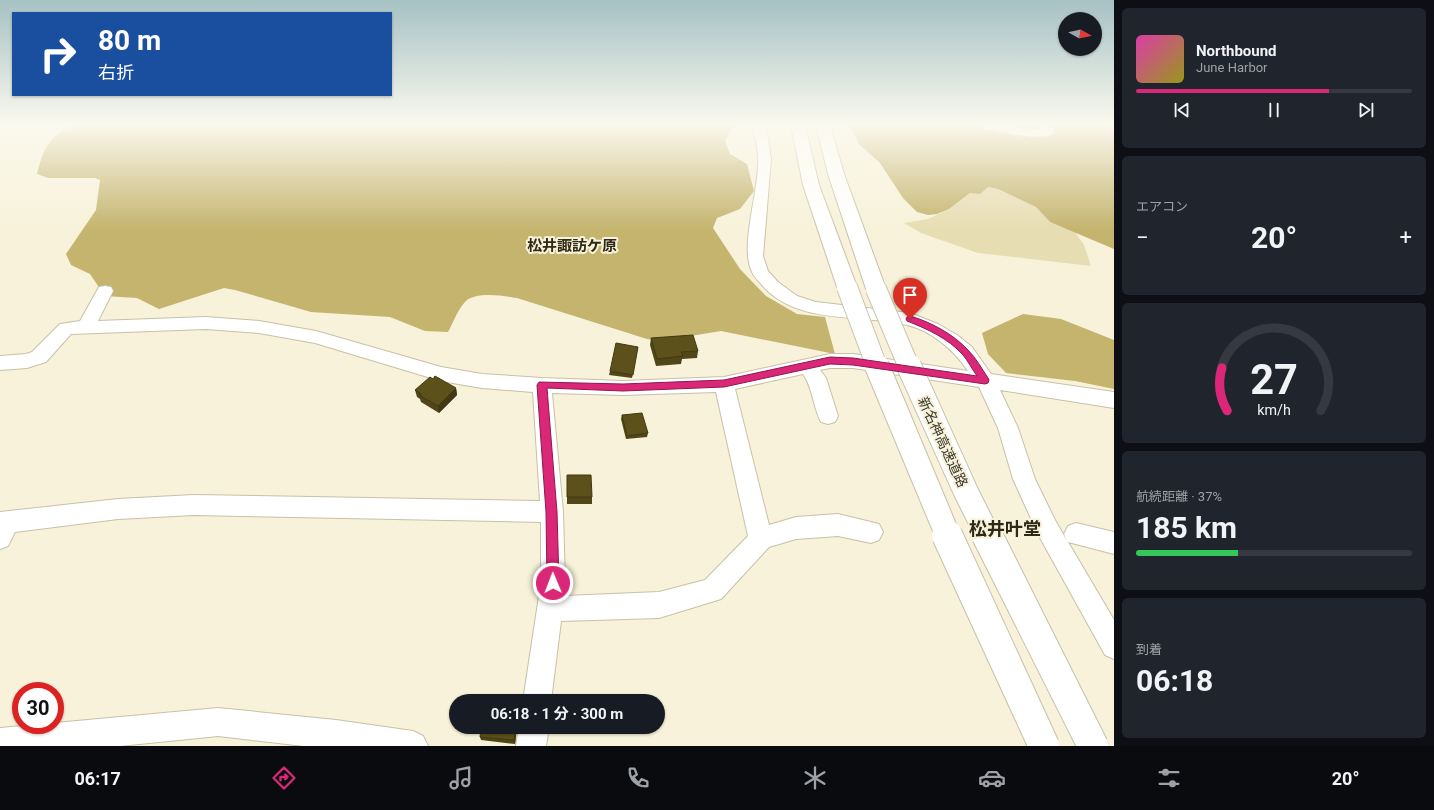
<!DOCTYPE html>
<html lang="ja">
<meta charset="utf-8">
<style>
:root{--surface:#171b24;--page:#20242c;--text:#f1f3f6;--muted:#9ea1a6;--line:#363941;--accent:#db2777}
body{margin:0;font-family:Roboto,"Noto Sans JP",sans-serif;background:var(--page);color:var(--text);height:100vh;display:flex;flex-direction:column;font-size:15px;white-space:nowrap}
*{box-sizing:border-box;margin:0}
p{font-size:13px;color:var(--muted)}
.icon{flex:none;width:22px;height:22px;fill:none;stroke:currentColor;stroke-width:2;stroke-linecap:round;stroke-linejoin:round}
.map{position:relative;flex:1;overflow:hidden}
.side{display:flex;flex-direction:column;gap:8px;padding:8px;background:#0d0f14;width:320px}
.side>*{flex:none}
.banner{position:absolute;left:12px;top:12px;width:380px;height:84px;border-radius:0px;box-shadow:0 1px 3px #0004;background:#1a4fa0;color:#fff;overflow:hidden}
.needle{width:26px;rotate:98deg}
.controls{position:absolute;left:1058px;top:12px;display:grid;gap:8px}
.controls a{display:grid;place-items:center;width:44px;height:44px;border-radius:50%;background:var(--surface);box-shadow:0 1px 3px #0004;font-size:20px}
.speed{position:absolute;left:12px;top:682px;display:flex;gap:8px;font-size:20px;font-weight:700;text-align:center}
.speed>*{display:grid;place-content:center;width:52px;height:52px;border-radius:50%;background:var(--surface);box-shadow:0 1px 3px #0004;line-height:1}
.speed .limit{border:6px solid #d22;background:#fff;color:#111}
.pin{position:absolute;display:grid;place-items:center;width:34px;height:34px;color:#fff;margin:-41px -17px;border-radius:50% 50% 50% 0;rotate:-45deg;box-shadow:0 0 4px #0007}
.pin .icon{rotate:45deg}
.me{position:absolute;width:44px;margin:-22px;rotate:359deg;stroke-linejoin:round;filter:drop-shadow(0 0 3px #0008)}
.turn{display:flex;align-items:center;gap:14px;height:84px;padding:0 20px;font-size:18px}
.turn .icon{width:52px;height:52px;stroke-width:2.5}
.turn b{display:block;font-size:28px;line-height:34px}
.big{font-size:30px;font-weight:700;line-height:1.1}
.side .tile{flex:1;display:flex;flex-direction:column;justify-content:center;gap:6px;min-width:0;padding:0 14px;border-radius:6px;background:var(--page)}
.side .dial{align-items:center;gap:0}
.dial svg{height:104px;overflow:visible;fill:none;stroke:var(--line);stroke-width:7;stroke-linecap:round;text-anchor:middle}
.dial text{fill:var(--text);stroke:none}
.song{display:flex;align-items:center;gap:12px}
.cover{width:48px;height:48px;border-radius:6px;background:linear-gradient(135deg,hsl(320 70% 55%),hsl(60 70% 35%))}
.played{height:4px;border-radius:2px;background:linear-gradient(90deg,var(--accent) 70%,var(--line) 70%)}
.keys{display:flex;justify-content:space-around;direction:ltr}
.heat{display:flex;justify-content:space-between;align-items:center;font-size:22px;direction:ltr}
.charge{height:6px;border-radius:3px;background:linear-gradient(90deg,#34c759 37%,var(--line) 0)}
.trip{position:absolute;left:449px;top:694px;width:216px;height:40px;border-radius:20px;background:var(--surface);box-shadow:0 1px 3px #0004;font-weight:700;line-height:40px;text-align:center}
.menu{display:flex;height:64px;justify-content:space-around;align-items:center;background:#090b0e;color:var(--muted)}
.menu .icon{width:28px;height:28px}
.menu .active{color:var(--accent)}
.menu b{font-size:18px;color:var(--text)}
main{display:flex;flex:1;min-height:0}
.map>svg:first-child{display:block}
</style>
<main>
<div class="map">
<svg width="1114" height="746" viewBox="0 0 1114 746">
<rect width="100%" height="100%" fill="#f7f2d9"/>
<!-- green -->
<polygon fill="#e7ddb3" points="988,187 998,189 1036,207 1050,222 1075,232 1084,245 1091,266 978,253 921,233 904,223 928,219 949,209 970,193 980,193"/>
<!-- forest -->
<g fill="#c4b46e">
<path d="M75 125H733L725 141 730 154 747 164 754 191 740 209 717 218 713 228 740 269 766 296 797 314 825 317 835 354 721 331 660 341 647 339 517 298C504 296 475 291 465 302 458 309 453 323 448 332L425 331 390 317 311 312 235 290 224 288 159 309 137 298 105 296 90 274 71 265 66 254 96 210 100 180 95 178H48L37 174C44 147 48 137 75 125Z"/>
<polygon points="849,125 1114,125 1114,249 1050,222 1036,207 998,189 988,187 980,194 970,193 949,209 937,214 928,215 917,212 903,198 880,163 860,145"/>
<polygon points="1023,314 1061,319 1114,340 1114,389 1075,381 1006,373 988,354 982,333"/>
</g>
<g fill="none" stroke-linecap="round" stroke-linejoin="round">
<defs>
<g id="street">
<path d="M752 125H764L768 138 771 159 763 256 768 271 778 282 797 296 816 302 910 313 938 324 957 335 972 347 991 374 1114 392V408L1000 390 1018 428 1035 479 1055 520 1067 541 1064 534 1068 526 1076 523 1114 532V554L1068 542 1114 620V659L1105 655 1039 536 1013 479 998 428 979 387 853 368H830L820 370 826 378 838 416 835 422 828 424 821 422C813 407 813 388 803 374L735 389 769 525 796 517 838 514 879 524 883 532 879 540 871 543 838 536 796 539 769 547 721 599 659 618 561 621 551 701H523L541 583V522L194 515 118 519 15 532 8 546 0 549V512L118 499 194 495 540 501 533 392 482 388 441 381 315 343 259 333 206 329 71 334 46 362 27 368 0 370V356L26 354 32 352 60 324 80 321 99 287 105 286 111 287 113 291 98 321 206 317 259 321 316 331 441 367 482 374 542 378 623 381 724 377 830 354H853L968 371C954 350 932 331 907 325 859 313 797 326 761 284 758 280 754 277 752 272 739 246 760 189 758 158 758 147 755 136 752 125ZM716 392 748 536 705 580 659 592 564 596 565 583 563 512 552 393 623 395Z"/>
<path d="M978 125H1007L1030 129H1041V125H1053V132L1051 135C1029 140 1006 132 984 129Z"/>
<polygon points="218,708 336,720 413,731 423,736 428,746 304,746 218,736 120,746 0,746 0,728 34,725 55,725 55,723"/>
<polygon points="519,727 549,727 546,746 516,746"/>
</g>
<g id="highway">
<polygon points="791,125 805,125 819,185 857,287 854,291 847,293 840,291 837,287 803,185"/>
<polygon points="816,125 830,125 844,174 886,289 883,293 876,295 869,293 866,289 828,174"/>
</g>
</defs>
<!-- street casing -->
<use href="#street" stroke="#c6c1a8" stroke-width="2"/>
<!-- highway casing -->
<use href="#highway" stroke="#c6c1a8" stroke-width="2"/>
<!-- street -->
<use href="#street" fill="#fff" fill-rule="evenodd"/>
<!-- highway -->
<use href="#highway" fill="#fff" fill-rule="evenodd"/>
<defs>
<g id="highway-bridge-far2">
<polyline points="847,287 877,367"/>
<polyline points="876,289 909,367"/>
</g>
<g id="highway-bridge-far1">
<polyline points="877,366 948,536"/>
<polyline points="909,366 966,492 988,536"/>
</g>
<g id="highway-bridge">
<polyline points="947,535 1044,746"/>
<polyline points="987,535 1093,746"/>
</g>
</defs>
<!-- highway-bridge-far2 casing -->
<use href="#highway-bridge-far2" stroke="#c6c1a8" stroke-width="22" stroke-linecap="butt"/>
<!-- highway-bridge-far1 casing -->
<use href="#highway-bridge-far1" stroke="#c6c1a8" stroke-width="26" stroke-linecap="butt"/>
<!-- highway-bridge casing -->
<use href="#highway-bridge" stroke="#c6c1a8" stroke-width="32" stroke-linecap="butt"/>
<!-- highway-bridge-far2 -->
<use href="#highway-bridge-far2" stroke="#fff" stroke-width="20"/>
<!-- highway-bridge-far1 -->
<use href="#highway-bridge-far1" stroke="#fff" stroke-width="24"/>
<!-- highway-bridge -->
<use href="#highway-bridge" stroke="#fff" stroke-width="30"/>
</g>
<!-- wall -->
<g fill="#504617">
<polygon points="651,338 698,351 697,358 682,359 681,364 656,366 650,345"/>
<polygon points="638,347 632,378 609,375 610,371"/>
<polygon points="456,388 457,395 439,413 421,402 420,399 417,397 415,390"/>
<polygon points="622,415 648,433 647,437 626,439 621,419"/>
<polygon points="567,482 592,497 592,504 567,504"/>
<polygon points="517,727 515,744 481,740 480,737"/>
</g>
<!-- shaded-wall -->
<g fill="#413913">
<polygon points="456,388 457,395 439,413 438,406"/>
<polygon points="516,727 517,727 515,744 514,740"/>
</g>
<!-- building -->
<g fill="#5d511b" stroke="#413913">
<polygon points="693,335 698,351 681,352 683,356 657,359 651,338"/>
<polygon points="616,343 638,347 633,375 610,371"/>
<polygon points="435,376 456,388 438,406 419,395 421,394 415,390 430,377 433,379"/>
<polygon points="642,413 648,433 627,436 622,415"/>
<polygon points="567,475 591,475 592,497 567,497"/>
<polygon points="481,727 516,727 514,740 480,737"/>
</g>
<!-- sky -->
<linearGradient id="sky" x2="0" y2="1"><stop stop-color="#a6c1c4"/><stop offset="0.54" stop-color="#fbf9ee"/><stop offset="1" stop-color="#fbf9ee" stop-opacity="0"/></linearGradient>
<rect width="1114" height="230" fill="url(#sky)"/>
<!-- route -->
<path fill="#db2777" stroke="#8e194d" d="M910 316C931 322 953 334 968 350 976 358 982 369 988 378L989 380 988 383 985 384 853 365 830 364 724 387 623 391 547 388 557 512 559 583 557 587 553 589 549 587 547 583 546 512 537 385 539 382 623 384 724 380 830 357 853 358 977 376C972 369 968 361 963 355 948 338 927 329 907 321L906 319 907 317Z"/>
<g text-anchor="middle" stroke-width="4" stroke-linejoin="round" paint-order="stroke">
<!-- street labels -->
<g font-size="14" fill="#3b392f" stroke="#f7f2d9">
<text transform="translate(943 442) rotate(65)" y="5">新名神高速道路</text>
</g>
<!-- neighbourhood labels -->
<g font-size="15" font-weight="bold" fill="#2f2a17" stroke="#f7f2d9">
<text x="572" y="251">松井諏訪ケ原</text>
</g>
<!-- near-neighbourhood labels -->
<g font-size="18" font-weight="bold" fill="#2f2a17" stroke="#f7f2d9">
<text x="1005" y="535">松井叶堂</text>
</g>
</g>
</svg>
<div class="controls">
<a><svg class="needle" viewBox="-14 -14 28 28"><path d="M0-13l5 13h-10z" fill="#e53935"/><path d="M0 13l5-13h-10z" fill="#9ea1a6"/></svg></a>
</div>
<div class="speed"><div class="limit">30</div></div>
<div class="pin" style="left:910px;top:319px;background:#d93025"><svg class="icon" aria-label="arrive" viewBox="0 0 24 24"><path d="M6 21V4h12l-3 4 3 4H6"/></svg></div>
<svg class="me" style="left:553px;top:583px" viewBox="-20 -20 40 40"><circle r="17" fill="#db2777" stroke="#fff" stroke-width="3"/><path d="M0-11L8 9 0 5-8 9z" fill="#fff"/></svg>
<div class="trip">06:18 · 1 分 · 300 m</div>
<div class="banner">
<div class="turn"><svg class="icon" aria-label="right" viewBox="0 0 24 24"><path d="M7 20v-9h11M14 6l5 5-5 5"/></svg><div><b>80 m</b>右折</div></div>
</div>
</div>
<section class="side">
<div class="tile">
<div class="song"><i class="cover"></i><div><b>Northbound</b><p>June Harbor</p></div></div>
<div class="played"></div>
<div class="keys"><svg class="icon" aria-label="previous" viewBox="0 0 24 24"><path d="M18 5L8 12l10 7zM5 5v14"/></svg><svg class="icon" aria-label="pause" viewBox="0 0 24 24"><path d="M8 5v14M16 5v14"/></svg><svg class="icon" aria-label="next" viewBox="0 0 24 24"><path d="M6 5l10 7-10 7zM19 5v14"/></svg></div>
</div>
<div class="tile"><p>エアコン</p>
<div class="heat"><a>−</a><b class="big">20°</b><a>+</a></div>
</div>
<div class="tile dial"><svg viewBox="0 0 100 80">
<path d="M14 69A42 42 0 1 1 86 69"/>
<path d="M14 69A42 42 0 0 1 10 36" stroke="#db2777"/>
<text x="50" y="56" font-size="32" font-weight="700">27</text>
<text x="50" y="72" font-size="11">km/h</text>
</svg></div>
<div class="tile"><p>航続距離 · 37%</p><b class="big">185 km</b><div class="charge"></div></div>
<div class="tile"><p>到着</p><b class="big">06:18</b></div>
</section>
</main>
<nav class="menu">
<b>06:17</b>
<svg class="icon active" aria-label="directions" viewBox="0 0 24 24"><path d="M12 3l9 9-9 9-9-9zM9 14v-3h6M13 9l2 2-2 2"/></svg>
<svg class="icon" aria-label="music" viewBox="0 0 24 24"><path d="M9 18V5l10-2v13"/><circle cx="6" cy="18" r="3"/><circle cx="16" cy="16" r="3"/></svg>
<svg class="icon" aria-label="phone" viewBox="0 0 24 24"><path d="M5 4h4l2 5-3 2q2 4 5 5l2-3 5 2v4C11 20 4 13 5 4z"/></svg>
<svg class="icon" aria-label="climate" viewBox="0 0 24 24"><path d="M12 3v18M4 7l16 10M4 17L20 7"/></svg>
<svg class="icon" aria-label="car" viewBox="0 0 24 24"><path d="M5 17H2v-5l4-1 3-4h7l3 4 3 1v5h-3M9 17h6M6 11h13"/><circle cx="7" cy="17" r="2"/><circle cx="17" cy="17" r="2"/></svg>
<svg class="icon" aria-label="filters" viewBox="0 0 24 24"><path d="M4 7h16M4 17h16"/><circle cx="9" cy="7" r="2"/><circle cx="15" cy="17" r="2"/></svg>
<b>20°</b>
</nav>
